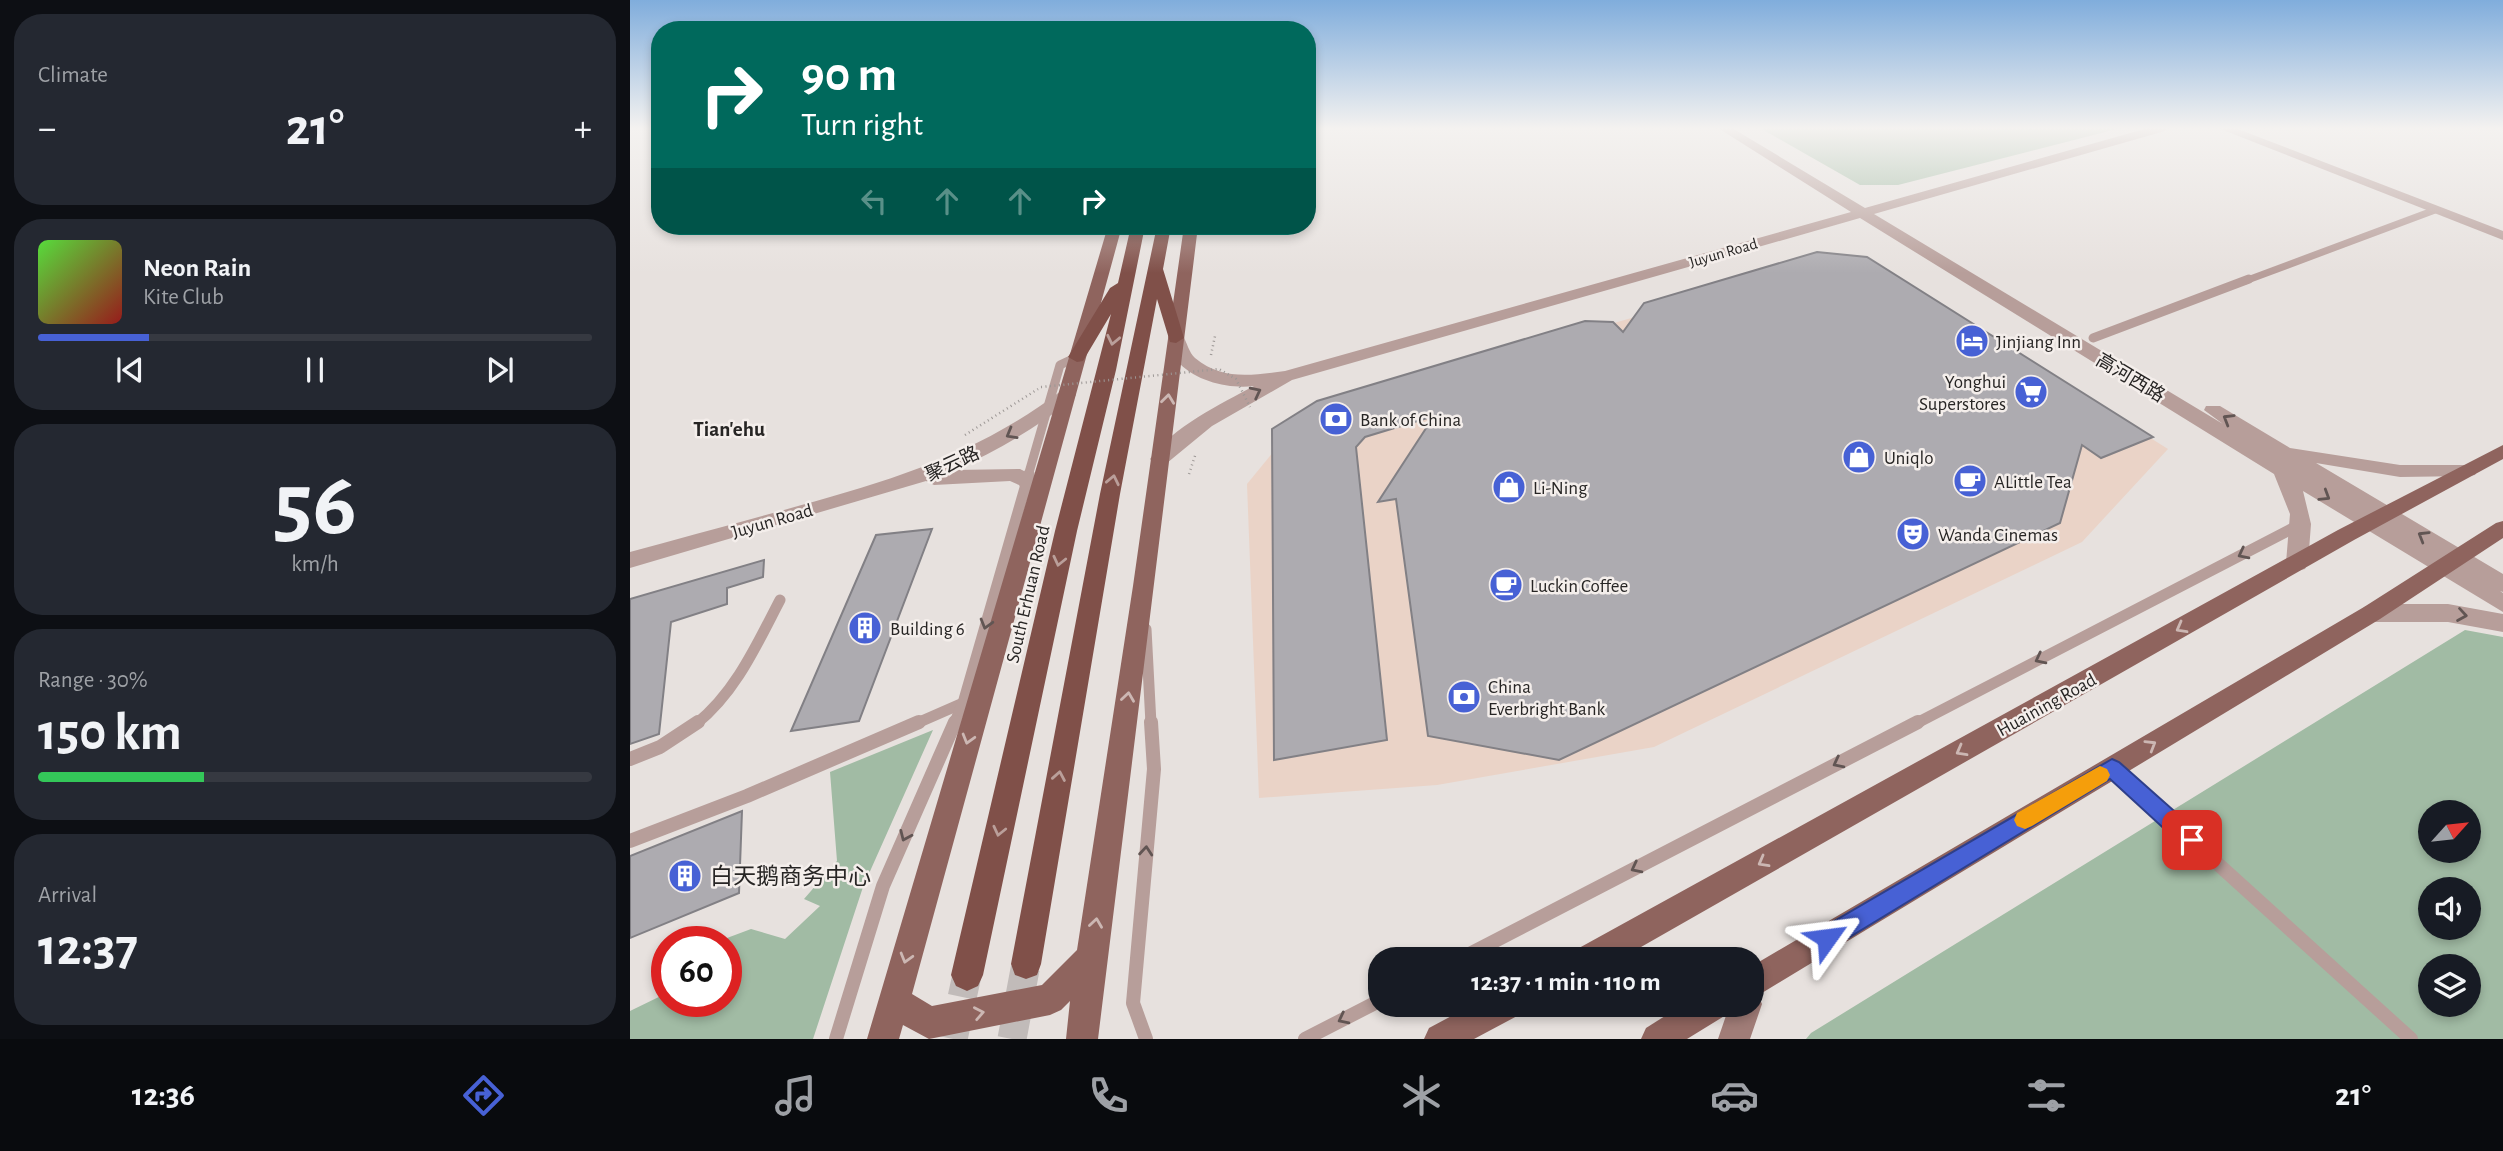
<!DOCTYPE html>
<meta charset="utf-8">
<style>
:root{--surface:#171b24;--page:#242831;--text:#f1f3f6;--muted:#9ea1a6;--line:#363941;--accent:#4761d5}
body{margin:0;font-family:"Alegreya Sans","Noto Sans SC",sans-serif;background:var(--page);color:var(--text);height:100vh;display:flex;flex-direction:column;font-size:26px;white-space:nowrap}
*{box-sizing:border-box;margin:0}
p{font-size:23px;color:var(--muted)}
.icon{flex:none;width:38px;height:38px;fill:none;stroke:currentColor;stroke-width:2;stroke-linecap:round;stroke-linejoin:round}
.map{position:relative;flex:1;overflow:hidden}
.side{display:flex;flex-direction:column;gap:14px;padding:14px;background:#0d0f14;width:630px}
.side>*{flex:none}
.top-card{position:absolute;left:21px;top:21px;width:665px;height:214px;border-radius:28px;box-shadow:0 4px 10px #0003;background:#00695c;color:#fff;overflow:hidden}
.needle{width:46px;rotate:63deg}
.fabs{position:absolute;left:1788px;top:800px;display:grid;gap:14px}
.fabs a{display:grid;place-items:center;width:63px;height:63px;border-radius:50%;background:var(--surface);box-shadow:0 4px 10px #0003;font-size:35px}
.speed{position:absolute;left:21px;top:926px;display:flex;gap:14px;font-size:35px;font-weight:700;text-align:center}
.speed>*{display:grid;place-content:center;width:91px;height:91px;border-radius:50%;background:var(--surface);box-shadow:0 4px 10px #0003;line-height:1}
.speed .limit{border:10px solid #d22;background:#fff;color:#111}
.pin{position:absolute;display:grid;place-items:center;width:60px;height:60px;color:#fff;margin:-30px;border-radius:14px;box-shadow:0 4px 10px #0006}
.me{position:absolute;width:77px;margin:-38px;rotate:59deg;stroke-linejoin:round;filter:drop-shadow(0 0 5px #0008)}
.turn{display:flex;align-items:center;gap:24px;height:147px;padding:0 35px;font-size:32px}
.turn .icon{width:91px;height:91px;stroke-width:2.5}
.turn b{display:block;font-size:49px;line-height:60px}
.lanes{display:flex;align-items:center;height:66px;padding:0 35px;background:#0003;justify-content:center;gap:35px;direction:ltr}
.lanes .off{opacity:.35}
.big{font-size:52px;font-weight:700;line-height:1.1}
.side .card{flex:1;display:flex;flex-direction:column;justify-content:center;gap:10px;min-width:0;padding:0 24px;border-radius:28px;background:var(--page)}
.side .dial{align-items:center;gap:0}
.dial b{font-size:91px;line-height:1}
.song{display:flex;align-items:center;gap:21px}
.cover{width:84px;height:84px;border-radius:10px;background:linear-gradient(135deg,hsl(110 70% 55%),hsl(0 70% 35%))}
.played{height:7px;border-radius:4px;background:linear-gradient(90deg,var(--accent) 20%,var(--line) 20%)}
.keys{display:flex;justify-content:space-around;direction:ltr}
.heat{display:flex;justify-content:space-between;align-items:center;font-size:38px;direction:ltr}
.charge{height:10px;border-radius:5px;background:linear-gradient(90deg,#34c759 30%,var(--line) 0)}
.trip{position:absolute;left:738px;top:947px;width:396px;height:70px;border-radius:28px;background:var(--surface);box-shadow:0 4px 10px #0003;font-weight:700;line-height:70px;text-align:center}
.dock{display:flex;height:112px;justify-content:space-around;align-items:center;background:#090b0e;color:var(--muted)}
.dock .icon{width:49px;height:49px}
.dock .active{color:var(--accent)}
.dock b{font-size:32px;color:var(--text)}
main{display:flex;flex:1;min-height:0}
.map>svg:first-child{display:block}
</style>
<main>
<section class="side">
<div class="card"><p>Climate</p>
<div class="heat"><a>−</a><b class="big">21°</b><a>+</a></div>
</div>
<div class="card">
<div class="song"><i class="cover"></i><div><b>Neon Rain</b><p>Kite Club</p></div></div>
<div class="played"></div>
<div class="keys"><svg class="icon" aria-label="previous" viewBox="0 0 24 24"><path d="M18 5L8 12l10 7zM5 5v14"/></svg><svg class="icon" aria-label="pause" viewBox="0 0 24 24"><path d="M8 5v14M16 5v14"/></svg><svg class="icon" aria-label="next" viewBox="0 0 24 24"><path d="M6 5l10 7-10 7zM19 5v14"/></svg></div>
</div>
<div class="card dial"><b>56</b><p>km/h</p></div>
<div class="card"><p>Range · 30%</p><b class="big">150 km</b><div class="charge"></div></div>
<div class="card"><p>Arrival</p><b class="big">12:37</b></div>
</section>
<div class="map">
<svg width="1873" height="1039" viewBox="0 0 1873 1039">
<rect width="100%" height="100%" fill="#e7e1de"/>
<!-- commercial -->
<polygon fill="#ead3c7" points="1201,260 1252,269 1538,449 1452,542 1024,747 807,785 629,798 617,484 675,413"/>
<!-- green -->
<g fill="#a1bba4" fill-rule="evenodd">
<polygon points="1130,128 1491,128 1268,185 1230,185"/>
<path d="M1835 630 1873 637V1039H1176L1181 1033ZM1801 812H1839V850H1801ZM1801 889H1839V928H1801ZM1801 966H1839V1004H1801Z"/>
<polygon points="303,730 233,887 183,1039 0,1039 0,1011 37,993 37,1001 96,1001 96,942 89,941 121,929 155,939 190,906 174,899 207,861 200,772"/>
</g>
<!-- building -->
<g fill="#adabb0" stroke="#828085" stroke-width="2">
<polygon points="1187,252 1237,257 1523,437 1471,458 1452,445 1430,523 929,760 798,736 766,499 748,502 804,416 735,437 726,447 757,740 644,760 642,429 687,401 955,321 983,322 993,332 1014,303"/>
<polygon points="302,529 229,721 161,731 246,535"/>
<polygon points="134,560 133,577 97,588 97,604 41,622 29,734 0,744 0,599"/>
<polygon points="112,811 109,893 0,938 0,856"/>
</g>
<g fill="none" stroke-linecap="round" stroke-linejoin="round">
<!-- highway-tunnel -->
<g stroke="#c1bbb9" stroke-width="29" stroke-dasharray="29 14" stroke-linecap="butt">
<polyline points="323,1039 337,975"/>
<polyline points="382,1039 396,964"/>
</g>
<!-- path -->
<g stroke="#9c9795" stroke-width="2.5" stroke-dasharray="1 3.5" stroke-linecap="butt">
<polyline points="581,355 585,336"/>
<polyline points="335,435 408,389"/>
<polyline points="559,474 566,453"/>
</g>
<!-- lane-far3 -->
<polyline stroke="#b79e9a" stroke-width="7" points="1615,281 1805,210"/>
<!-- lane-far2 -->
<g stroke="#b79e9a" stroke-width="9">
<polyline points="1463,338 1619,279"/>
<polyline points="398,476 430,365 447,357"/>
</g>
<!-- lane-far1 -->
<g stroke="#b79e9a" stroke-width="11">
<polyline points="516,629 521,724"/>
<path d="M66 724C106 692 127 644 150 600"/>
<polyline points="285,724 333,703"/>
<polyline points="324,724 333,703 399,474"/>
<polyline points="1285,724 1671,524"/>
</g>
<!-- lane -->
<g stroke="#b79e9a" stroke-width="14">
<polyline points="0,759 30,747 68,722"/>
<polyline points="1482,768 1781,1039"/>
<polyline points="0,841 117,796 289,722"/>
<polyline points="830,959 1288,722"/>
<polyline points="206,1039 253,886 325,722"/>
<polyline points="516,1039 503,1003 524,769 521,722"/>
<polyline points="675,1039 751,1000"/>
</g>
<!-- street -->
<g fill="#b79e9a" fill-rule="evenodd">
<path d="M1088 128H1102L1235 208 1518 128H1537L1535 131 1244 214 1593 424 1574 410 1576 406H1590L1660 448 1770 465H1845L1848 470 1845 475 1838 476 1770 477 1686 463 1873 574V592L1870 591 1873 593V612L1673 491 1681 524 1678 563 1675 569 1667 571 1659 569 1656 563 1660 514 1644 474 1230 218 662 380 582 426 537 463H523L520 459C541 428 592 403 624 386 600 389 568 382 550 364 544 358 541 346 538 338L540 334H552C557 342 559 353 565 358 593 381 622 375 655 371L1221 212Z"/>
<polygon points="1588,128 1605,128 1873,231 1873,240"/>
<path d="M437 390 446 395 443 399C406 428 367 451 324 470L390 469 404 476 417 499 414 504H400L389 485 380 481 304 485 296 481 0 568V552C51 538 103 524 154 510 256 482 345 456 431 391Z"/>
<polygon points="1742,604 1818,604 1873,614 1873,632 1818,622 1742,622 1734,619 1730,613 1734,607"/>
</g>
<!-- secondary -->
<polygon fill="#a07c77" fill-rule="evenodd" points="1122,991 1127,993 1132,1004 1120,1039 1088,1039 1100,1004 1122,1004"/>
<!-- primary -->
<g fill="#8f645e" fill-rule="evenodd">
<polygon points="478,226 492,226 282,994 302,1006 412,985 447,950 503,586 554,226 568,226 468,1039 436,1039 440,1001 431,1010 420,1015 299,1039 273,1025 269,1039 237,1039"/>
<polygon points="1873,445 1873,459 1724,540 990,959 945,959 949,948 1708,530"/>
<polygon points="1873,521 1873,538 1750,619 1122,999 1122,966 1734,607 1866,523"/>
<polygon points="844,1004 894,1004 889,1015 844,1039 794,1039 799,1028"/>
<polygon points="1054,1004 1101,1004 1096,1015 1057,1039 1011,1039 1016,1028"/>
</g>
<!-- highway -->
<g fill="#805049" fill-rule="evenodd">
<polygon points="501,226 515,226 486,370 447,531 353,975 348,986 337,991 326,986 321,975 425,531 481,314 453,361 447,362 438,357 480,288 488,283"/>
<polygon points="527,226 541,226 533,269 554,338 546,343 540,342 527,299 490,494 411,964 407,975 396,979 385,975 381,964 470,494"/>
</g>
<!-- path-bridge -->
<polyline stroke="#9c9795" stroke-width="2.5" stroke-dasharray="1 3.5" stroke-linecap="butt" points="411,387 589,369 606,379 620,407"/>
</g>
<!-- one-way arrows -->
<defs><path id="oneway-chevron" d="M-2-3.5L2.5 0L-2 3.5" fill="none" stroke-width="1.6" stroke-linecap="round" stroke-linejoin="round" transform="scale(1.75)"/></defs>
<g stroke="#ba9f9a">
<use href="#oneway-chevron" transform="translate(483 340) rotate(102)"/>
<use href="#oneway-chevron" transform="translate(483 480) rotate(-78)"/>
<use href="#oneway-chevron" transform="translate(429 561) rotate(103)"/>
<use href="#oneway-chevron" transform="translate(429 776) rotate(-80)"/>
<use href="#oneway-chevron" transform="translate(369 831) rotate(103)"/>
</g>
<g stroke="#615553">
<use href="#oneway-chevron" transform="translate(626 392) rotate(-27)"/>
<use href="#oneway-chevron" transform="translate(1598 419) rotate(-149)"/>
<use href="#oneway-chevron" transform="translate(381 434) rotate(150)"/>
<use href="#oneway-chevron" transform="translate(1695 496) rotate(32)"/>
<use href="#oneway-chevron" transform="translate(1793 536) rotate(-149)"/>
<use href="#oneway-chevron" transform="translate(1613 554) rotate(153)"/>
<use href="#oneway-chevron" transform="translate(1832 615) rotate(9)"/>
<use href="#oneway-chevron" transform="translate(356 624) rotate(106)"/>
<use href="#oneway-chevron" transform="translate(1410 659) rotate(153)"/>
<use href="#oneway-chevron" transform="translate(1208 763) rotate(153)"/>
<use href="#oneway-chevron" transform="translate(275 836) rotate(114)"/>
<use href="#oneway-chevron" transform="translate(516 851) rotate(-85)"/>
<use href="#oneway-chevron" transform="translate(1006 868) rotate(153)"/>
<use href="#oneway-chevron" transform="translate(713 1019) rotate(153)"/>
</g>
<g stroke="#ccb7b3">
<use href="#oneway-chevron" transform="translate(538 399) rotate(-83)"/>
<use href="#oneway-chevron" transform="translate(1551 628) rotate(151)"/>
<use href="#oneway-chevron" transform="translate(498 697) rotate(-82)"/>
<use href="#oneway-chevron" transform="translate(338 739) rotate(106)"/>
<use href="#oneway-chevron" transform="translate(1521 745) rotate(-31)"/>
<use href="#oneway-chevron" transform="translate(1331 751) rotate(151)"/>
<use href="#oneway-chevron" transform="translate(1133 862) rotate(151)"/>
<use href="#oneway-chevron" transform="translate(466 923) rotate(-82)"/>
<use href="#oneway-chevron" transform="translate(276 958) rotate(106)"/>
<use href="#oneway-chevron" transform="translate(349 1013) rotate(-11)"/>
</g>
<!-- sky -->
<linearGradient id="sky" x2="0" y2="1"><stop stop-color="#80addc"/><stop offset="0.47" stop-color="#f4f2f0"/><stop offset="1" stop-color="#f4f2f0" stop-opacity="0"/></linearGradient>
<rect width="1873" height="273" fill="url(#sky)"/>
<!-- route -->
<polygon fill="#4761d5" stroke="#2e3f8a" stroke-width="2" points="1482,759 1489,762 1569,833 1572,840 1569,847 1562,850 1554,847 1480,779 1205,946 1197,949 1189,946 1185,938 1189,930"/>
<!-- slow -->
<polygon fill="#f59e0b" points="1470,766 1477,769 1480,775 1477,781 1402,826 1395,829 1387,826 1384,820 1387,813"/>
<!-- icons -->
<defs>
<symbol id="hotel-disc" viewBox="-11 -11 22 22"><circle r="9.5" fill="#4761d5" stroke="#f4eeeb"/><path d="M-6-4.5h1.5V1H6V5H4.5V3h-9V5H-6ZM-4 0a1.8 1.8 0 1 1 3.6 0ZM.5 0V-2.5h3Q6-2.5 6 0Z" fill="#fff"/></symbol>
<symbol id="supermarket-disc" viewBox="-11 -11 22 22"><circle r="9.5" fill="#4761d5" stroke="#f4eeeb"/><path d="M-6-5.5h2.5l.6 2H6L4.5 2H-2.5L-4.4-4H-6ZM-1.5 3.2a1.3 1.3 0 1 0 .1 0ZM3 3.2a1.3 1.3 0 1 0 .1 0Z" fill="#fff"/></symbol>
<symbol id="bank-disc" viewBox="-11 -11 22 22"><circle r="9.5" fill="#4761d5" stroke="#f4eeeb"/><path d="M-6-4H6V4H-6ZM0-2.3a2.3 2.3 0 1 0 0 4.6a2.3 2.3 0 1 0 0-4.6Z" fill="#fff"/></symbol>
<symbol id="shop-disc" viewBox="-11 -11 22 22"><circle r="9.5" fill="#4761d5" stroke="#f4eeeb"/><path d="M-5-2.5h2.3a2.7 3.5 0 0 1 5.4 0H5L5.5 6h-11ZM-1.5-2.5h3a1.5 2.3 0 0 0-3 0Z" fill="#fff"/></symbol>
<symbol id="cafe-disc" viewBox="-11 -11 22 22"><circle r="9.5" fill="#4761d5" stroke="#f4eeeb"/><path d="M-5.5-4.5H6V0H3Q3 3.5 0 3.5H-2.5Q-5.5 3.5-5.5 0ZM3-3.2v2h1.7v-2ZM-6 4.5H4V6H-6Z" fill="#fff"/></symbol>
<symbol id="theatre-disc" viewBox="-11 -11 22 22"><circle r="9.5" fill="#4761d5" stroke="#f4eeeb"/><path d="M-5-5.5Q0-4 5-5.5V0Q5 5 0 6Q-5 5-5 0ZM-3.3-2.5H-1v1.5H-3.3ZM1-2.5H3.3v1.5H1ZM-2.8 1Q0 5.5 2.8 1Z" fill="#fff"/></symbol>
<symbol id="building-disc" viewBox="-11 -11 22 22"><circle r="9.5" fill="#4761d5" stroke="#f4eeeb"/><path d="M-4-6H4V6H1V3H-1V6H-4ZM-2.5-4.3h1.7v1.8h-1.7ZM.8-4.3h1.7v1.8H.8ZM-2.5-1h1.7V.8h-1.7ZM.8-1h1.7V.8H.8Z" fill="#fff"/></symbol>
</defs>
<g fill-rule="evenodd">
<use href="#hotel-disc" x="1323" y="322" width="38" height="38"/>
<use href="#supermarket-disc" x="1382" y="373" width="38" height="38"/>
<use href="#bank-disc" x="687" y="400" width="38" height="38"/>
<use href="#shop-disc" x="1210" y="438" width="38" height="38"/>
<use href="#cafe-disc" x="1321" y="462" width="38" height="38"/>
<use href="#shop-disc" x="860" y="468" width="38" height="38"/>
<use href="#theatre-disc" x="1264" y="515" width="38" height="38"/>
<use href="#cafe-disc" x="857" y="566" width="38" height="38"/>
<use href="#building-disc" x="216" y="609" width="38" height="38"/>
<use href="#bank-disc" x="815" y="678" width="38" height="38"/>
<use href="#building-disc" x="36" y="857" width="38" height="38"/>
</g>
<g text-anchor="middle" stroke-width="5" stroke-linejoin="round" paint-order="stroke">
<!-- far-street labels -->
<g font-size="16" fill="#272524" stroke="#f4eeeb">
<text transform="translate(1093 252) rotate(-16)" y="6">Juyun Road</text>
</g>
<!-- poi labels -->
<g font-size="19" fill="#272524" stroke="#f4eeeb" text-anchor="start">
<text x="1366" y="348">Jinjiang Inn</text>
<text x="1376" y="388" text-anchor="end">Yonghui<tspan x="1376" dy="22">Superstores</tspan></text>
<text x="730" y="426">Bank of China</text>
<text x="1254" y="464">Uniqlo</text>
<text x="1364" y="488">ALittle Tea</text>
<text x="903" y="494">Li-Ning</text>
<text x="1308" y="541">Wanda Cinemas</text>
<text x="900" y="592">Luckin Coffee</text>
<text x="260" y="635">Building 6</text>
<text x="858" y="693">China<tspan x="858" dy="22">Everbright Bank</tspan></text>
</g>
<!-- street labels -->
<g font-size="19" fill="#272524" stroke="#f4eeeb">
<text transform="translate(1501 377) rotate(31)" y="7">高河西路</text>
<text transform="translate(322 463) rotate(-25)" y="7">聚云路</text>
<text transform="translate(142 520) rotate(-16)" y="7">Juyun Road</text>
<text transform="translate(397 594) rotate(-77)" y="7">South Erhuan Road</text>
<text transform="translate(1416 704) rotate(-29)" y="7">Huaining Road</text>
</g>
<!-- neighbourhood labels -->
<g font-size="21" font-weight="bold" fill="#272524" stroke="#f4eeeb">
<text x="99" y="436">Tian'ehu</text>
</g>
<!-- near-poi labels -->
<g font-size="23" fill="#272524" stroke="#f4eeeb" text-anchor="start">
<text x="80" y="884">白天鹅商务中心</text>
</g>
</g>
</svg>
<div class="fabs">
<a><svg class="needle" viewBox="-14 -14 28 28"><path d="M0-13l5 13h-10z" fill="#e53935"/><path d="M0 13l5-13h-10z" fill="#9ea1a6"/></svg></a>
<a><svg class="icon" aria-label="sound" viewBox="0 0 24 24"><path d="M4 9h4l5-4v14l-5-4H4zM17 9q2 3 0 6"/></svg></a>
<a><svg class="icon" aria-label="layers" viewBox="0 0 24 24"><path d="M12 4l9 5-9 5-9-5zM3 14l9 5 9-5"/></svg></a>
</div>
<div class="speed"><div class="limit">60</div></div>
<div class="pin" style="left:1562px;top:840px;background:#d93025"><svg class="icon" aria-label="arrive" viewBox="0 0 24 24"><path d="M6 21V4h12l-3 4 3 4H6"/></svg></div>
<svg class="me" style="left:1197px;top:938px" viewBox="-20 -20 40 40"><path d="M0-17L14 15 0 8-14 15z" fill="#4761d5" stroke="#fff" stroke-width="4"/></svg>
<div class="trip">12:37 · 1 min · 110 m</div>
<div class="top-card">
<div class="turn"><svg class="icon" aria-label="right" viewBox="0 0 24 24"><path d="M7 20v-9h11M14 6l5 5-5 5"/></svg><div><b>90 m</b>Turn right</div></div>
<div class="lanes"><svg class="icon off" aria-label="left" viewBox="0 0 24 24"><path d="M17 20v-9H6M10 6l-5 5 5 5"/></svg><svg class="icon off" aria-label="ahead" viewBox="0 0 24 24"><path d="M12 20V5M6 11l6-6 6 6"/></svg><svg class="icon off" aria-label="ahead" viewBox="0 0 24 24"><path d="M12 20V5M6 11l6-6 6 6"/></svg><svg class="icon" aria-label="right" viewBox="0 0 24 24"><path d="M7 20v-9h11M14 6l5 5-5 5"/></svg></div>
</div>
</div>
</main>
<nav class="dock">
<b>12:36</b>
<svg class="icon active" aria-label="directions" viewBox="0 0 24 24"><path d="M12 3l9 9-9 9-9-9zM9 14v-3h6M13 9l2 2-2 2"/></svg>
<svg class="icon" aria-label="music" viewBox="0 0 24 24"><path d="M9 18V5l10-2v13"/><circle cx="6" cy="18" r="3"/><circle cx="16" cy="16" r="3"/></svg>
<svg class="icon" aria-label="phone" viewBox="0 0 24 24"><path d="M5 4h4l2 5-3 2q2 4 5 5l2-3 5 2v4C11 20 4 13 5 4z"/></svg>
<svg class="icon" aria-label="climate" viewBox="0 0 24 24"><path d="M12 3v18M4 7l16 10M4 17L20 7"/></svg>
<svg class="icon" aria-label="car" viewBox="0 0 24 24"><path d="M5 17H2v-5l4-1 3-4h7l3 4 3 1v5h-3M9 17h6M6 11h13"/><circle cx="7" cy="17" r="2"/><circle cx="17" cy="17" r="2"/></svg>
<svg class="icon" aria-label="filters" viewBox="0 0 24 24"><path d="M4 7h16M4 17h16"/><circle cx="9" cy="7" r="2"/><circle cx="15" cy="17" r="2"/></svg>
<b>21°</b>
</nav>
